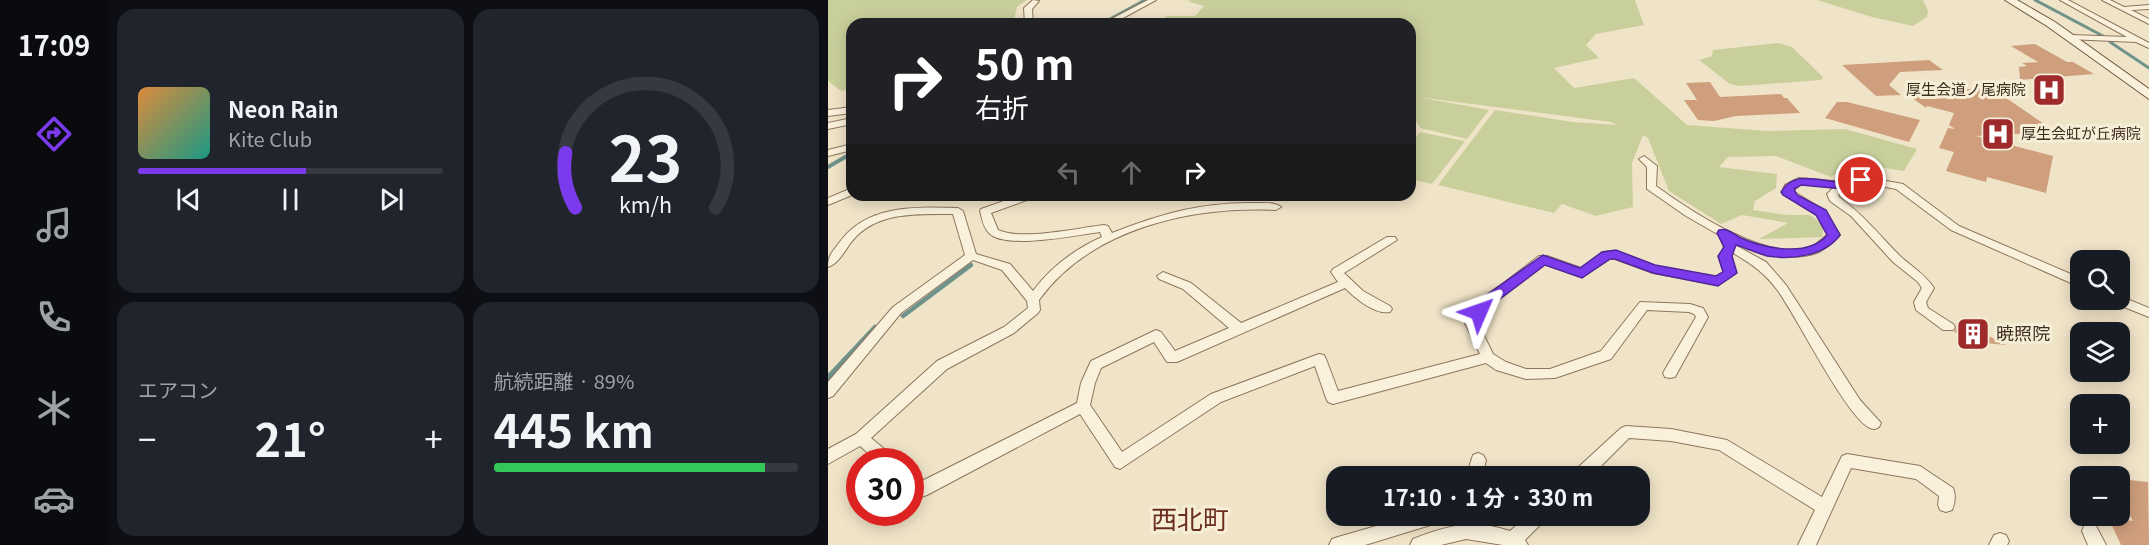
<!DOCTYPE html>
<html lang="ja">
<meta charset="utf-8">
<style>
:root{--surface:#171b24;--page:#20242c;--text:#f1f3f6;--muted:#9ea1a6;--line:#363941;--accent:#7c3aed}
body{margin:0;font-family:Georgia,"Noto Sans JP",serif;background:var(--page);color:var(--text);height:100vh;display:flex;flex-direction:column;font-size:22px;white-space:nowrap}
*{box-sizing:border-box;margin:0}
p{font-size:20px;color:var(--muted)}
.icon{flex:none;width:33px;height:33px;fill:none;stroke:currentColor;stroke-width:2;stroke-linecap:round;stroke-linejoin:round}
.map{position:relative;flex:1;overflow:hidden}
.sheet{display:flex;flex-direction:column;gap:9px;padding:9px;background:#0d0f14;width:720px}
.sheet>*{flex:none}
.top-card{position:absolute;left:18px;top:18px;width:570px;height:183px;border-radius:18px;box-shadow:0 3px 15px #0003;background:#202124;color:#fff;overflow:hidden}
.tools{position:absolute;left:1242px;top:250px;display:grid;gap:12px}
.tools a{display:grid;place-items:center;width:60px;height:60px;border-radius:12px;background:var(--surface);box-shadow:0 3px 15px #0003;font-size:30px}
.speed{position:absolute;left:18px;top:448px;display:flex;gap:12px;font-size:30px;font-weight:700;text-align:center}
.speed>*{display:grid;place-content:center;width:78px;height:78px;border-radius:50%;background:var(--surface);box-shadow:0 3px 15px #0003;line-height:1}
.speed .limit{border:9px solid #d22;background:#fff;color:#111}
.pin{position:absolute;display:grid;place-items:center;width:51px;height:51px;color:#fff;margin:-26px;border:3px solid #fff;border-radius:50%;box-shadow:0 2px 6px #0007}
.me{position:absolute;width:66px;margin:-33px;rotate:47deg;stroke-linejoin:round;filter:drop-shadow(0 0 4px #0008)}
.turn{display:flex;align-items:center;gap:21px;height:126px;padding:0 30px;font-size:27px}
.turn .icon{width:78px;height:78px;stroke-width:2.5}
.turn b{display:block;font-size:42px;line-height:51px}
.lanes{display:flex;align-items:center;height:57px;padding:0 30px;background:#0003;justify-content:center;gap:30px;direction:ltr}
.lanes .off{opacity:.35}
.big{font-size:45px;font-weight:700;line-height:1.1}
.sheet .tile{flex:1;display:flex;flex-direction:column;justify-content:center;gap:9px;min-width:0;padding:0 21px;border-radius:18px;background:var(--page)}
.sheet .dial{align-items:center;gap:0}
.dial svg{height:156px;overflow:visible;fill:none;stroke:var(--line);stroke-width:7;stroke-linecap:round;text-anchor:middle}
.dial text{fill:var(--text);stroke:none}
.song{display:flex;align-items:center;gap:18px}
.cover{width:72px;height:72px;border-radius:9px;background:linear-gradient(135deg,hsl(30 70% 55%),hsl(170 70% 35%))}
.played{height:6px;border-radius:3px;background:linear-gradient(90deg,var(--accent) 55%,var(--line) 55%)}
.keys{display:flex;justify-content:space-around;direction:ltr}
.heat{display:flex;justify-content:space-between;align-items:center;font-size:33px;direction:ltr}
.charge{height:9px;border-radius:4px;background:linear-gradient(90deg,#34c759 89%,var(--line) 0)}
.sheet .tiles{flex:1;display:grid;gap:9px;grid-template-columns:repeat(2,1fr)}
.trip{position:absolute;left:498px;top:466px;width:324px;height:60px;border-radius:18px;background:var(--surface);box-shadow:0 3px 15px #0003;font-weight:700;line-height:60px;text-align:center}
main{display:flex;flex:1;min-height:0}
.menu{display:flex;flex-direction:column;width:108px;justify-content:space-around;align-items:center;background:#090b0e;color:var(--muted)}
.menu .icon{width:42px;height:42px}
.menu .active{color:var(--accent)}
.menu b{font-size:27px;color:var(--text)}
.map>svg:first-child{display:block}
</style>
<main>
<nav class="menu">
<b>17:09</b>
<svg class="icon active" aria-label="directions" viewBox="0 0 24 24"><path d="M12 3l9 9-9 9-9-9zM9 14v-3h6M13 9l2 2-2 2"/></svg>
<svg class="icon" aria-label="music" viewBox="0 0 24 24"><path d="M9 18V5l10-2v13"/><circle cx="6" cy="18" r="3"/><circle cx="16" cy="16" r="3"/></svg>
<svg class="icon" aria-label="phone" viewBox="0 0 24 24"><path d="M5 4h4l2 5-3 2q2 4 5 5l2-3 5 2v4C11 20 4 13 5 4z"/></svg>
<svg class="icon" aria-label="climate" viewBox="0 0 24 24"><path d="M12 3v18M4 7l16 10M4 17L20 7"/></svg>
<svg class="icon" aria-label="car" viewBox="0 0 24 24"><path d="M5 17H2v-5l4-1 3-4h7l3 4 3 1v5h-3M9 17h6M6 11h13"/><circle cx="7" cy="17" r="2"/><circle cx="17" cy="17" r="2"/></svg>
</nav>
<section class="sheet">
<div class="tiles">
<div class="tile">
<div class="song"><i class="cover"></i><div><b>Neon Rain</b><p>Kite Club</p></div></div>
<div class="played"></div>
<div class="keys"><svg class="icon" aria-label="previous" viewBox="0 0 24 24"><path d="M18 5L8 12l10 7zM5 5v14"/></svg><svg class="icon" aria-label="pause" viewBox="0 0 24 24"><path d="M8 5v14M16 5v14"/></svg><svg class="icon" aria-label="next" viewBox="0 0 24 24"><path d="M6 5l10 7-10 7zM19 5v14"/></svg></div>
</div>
<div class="tile dial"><svg viewBox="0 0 100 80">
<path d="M14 69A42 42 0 1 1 86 69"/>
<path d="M14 69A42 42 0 0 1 9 41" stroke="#7c3aed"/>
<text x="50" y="56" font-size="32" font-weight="700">23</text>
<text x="50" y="72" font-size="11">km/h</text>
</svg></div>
<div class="tile"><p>エアコン</p>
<div class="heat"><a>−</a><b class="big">21°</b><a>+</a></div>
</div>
<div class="tile"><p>航続距離 · 89%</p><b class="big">445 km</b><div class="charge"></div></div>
</div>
</section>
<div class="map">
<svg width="1321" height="545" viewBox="0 0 1321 545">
<rect width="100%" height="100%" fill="#f0e4c8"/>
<!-- green -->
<g fill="#c9cf9b">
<polygon points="0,0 199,0 189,7 185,24 24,24 24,88 13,91 0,81"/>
<polygon points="363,0 807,0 816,25 768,34 758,45 771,58 726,68 746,88 806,78 859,125 939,131 1017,129 1089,149 1076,171 1023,163 1003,177 948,156 900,157 891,167 949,174 948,188 927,201 925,210 959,215 982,215 996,225 994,237 931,239 960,223 914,215 893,224 841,191 820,138 815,135 804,163 805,207 768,216 734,204 726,213 610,185 667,110 745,122 790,125 783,122 590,97 661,110 639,139 592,128 582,109 582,101 588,97 582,97 582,24 325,24 339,16 367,16 376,6 359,1"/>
<polygon points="989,0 1095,0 1100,11 1099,17 1085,26 1044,17"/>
<polygon points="950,43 964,47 995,77 993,80 912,86 902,84 871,60 884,56 885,50"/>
<polygon points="592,132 637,141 604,184 582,179 582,144"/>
</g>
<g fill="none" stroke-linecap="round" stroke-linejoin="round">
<!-- stream-far3 -->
<g stroke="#6f938a" stroke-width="3">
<polyline points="1207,0 1275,36"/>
<polyline points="273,24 317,0"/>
<polyline points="1282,42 1321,68"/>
</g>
<!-- stream-far2 -->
<polyline stroke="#6f938a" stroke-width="4" points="0,167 24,153"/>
<!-- stream-far1 -->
<g stroke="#6f938a" stroke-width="4.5">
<polyline points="75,316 143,265"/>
<polyline points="16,360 47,327"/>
</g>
<!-- stream -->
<polyline stroke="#6f938a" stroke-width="6" points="0,378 18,359"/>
</g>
<!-- building -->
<g fill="#cf9f7d">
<polygon points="1207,44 1239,62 1245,62 1266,74 1192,80 1191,67 1199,66 1194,63 1210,62 1183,46"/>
<polygon points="1101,60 1115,70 1072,72 1061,85 1073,95 1048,96 1014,65"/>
<polygon points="882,82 892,97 953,94 956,98 959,98 972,113 908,116 886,121 870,120 856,100 869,100 858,83"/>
<polygon points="1162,87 1228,132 1148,136 1225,156 1218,193 1159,177 1158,182 1118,171 1126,152 1111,148 1120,128 1127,129 1121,125 1126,113 1099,106 1098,108 1080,95"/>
<polygon points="1009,102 1019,102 1092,120 1081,142 997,118"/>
<polygon points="1132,321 1178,345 1147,342 1126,332"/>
<polygon points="1292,479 1320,482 1321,545 1293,545 1280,517 1305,521 1292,496"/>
</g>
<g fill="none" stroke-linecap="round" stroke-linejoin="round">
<defs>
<g id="street">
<polygon points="205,0 211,1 204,9 205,24 197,24 196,8"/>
<polygon points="320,0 328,0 284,24 274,24"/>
<polygon points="1232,0 1240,0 1321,43 1321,48 1308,42 1240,39 1240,35 1243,35 1299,37"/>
<polygon points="1274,0 1282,0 1296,7 1321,5 1321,9 1303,10 1321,19 1321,24"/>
<polygon points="24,107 24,113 0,116 0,110"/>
<polygon points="24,118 24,124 0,129 0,123"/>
<polygon points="24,144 24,150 0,156 0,150"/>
<path d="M816 156 829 166 828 186C861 210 944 266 985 246 990 243 995 238 1000 234L989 215 955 194 954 192 957 185 971 178 1016 182 1042 178 1075 184 1131 226 1252 278V287L1123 230 1068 189 1042 184 1019 188 1010 195 1011 197C1036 215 1051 235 1072 256 1084 267 1097 274 1106 288L1098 302 1100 308 1125 324 1127 327 1125 330H1115L1088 310 1086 302 1094 288 1090 282 1065 262 1023 216 1002 201 999 194 1006 187 973 184 965 191 997 211 1012 235 1010 237C1004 242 997 249 991 252 964 263 931 253 906 242L907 245 938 262 958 285 1032 400 1053 423 1051 427C1047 429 1047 430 1042 428 1019 418 969 317 950 291 937 273 924 264 905 253L903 257 908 273 890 285 825 273 787 259H782L754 277 717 264 663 305 650 323 665 354 678 362 698 369H722L773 351 812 302 862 304 875 308 880 317 847 377 842 378 837 377 835 373 868 317 866 314 861 312 819 310 783 359 727 378 698 379 668 370 658 363 505 404 500 402 498 398 487 366 393 402 292 469 287 467 252 414 99 495 93 497 82 491V474L94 481 249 403 253 383 263 361 328 330 333 332 347 351 401 328 355 289 331 279 329 276 335 272 363 283 413 323 510 282 503 272 505 269 559 237H567L569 240 516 273 535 291 562 306 564 309 562 312C547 315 527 298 517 288L349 362H339L326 342 273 368 267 383 262 405 294 452 383 394 491 354 496 355 498 359 510 391 652 354 637 323 638 320 655 299 711 256H719L753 268 775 252 788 251 827 266 888 277 896 272 891 257 896 247 891 235 858 216 819 189V167L811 159Z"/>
<polygon points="24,188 24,195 0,205 0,198"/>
<path d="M193 195H208L207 197 163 213 170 230C194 241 249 228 276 225L280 226 284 233C332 214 374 202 426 203 435 203 447 202 453 207L448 210C364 206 263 228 211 300L212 310 210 313 186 333 119 369 43 438 66 457 69 462H50L32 446 0 464V449L28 434 109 361 176 327 200 308 199 301 174 270 145 260 73 313 5 396 0 398V382L65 307 137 255 125 214C91 214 49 211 25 240 17 249 12 263 0 267 0 256 4 252 11 243 39 204 88 207 130 208L135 211 148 254 182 264 205 291C223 267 247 249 274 237L272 232C249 235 177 250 161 233 155 227 154 218 152 211L153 209Z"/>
<polygon points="1292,296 1321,308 1321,317 1286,303 1284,300 1292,300"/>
<path d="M798 426 843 429 899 440 994 497 1014 456 1019 454 1092 466 1125 488C1128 495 1127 503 1124 510L1118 512 1112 510 1110 505 1111 496 1088 479 1023 468 988 545H970L987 510 891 450 843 441 801 438 762 477H743L745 472 793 428Z"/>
<polygon points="650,453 655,455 658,460 654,477 638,477 645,455"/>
<polygon points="583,516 617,516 615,521 609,523 537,545 501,545 504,539 510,537"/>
<path d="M699 516H718L716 521 697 540 700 545H675L638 539 613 545H582L585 539C621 525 644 519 682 531Z"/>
<polygon points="1262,523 1268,526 1278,545 1260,545 1254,531 1256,526"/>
<polygon points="1172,533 1178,535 1181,541 1179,545 1161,545 1166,535"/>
</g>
<polygon id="secondary" points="1177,0 1189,0 1227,22 1321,89 1321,99 1219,26"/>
</defs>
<!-- street casing -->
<use href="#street" stroke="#8d765c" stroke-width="2"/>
<!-- secondary casing -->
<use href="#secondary" stroke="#6f573f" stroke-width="2"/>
<!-- street -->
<use href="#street" fill="#faf1dc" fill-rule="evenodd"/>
<!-- secondary -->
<use href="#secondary" fill="#faf1dc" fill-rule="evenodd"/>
</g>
<!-- route -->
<path fill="#7c3aed" stroke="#51269a" stroke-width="1.5" d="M1033 177 1039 180 1037 183 1016 189 973 185 966 189 969 195 998 210 1012 235C997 256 964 260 939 256 929 253 918 248 908 245L904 256 909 273 890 286 825 273 787 259H782L754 278 717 265 664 305 656 316H646L644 312 654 298 715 255 752 268 774 252 788 250 827 265 888 276 895 272 890 256 896 247 889 233 891 230C901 228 905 234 913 238 936 248 980 258 999 235L988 215 955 195 953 192C966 169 993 182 1014 182 1020 181 1027 178 1033 177Z"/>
<!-- icons -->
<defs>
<symbol id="hospital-square" viewBox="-11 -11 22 22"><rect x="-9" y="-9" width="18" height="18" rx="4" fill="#9e2a2b" stroke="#f7eed8"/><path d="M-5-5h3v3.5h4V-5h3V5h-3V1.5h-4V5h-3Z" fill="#fff"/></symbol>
<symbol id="building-square" viewBox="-11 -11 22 22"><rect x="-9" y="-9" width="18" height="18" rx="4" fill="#9e2a2b" stroke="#f7eed8"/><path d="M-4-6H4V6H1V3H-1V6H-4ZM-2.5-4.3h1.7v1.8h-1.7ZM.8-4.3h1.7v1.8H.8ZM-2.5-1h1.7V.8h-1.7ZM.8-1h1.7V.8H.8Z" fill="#fff"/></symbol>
</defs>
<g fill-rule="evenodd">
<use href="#hospital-square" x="1202" y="71" width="38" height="38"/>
<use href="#hospital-square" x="1151" y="115" width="38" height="38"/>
<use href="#building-square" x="1126" y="315" width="38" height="38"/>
</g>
<g text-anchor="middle" stroke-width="6" stroke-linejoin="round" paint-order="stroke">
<!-- far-poi labels -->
<g font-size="15" fill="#3d2e20" stroke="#f7eed8" text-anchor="end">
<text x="1198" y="95">厚生会道ノ尾病院</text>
<text x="1193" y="139" text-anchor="start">厚生会虹が丘病院</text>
</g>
<!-- poi labels -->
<g font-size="18" fill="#3d2e20" stroke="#f7eed8" text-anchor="start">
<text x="1168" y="340">暁照院</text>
</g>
<!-- near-quarter labels -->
<g font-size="26" fill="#6b2e1e" stroke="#f7eed8">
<text x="362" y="529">西北町</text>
</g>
</g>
</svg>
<div class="tools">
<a><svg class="icon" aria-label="search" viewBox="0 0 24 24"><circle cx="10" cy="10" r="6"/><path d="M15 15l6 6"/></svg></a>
<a><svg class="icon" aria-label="layers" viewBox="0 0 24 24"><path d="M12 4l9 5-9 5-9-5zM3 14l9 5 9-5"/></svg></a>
<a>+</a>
<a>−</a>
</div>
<div class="speed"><div class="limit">30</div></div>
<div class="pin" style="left:1033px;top:180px;background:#d93025"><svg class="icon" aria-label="arrive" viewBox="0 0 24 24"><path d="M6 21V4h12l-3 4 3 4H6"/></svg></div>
<svg class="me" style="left:651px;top:312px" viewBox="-20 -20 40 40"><path d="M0-17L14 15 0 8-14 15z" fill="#7c3aed" stroke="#fff" stroke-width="4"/></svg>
<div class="trip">17:10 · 1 分 · 330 m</div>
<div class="top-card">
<div class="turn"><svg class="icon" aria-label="right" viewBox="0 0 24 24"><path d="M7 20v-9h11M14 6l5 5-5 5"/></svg><div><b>50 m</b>右折</div></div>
<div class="lanes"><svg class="icon off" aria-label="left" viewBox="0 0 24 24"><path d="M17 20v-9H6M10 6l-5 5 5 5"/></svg><svg class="icon off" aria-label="ahead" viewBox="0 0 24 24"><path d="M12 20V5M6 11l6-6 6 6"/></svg><svg class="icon" aria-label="right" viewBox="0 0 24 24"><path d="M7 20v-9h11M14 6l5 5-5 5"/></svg></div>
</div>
</div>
</main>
